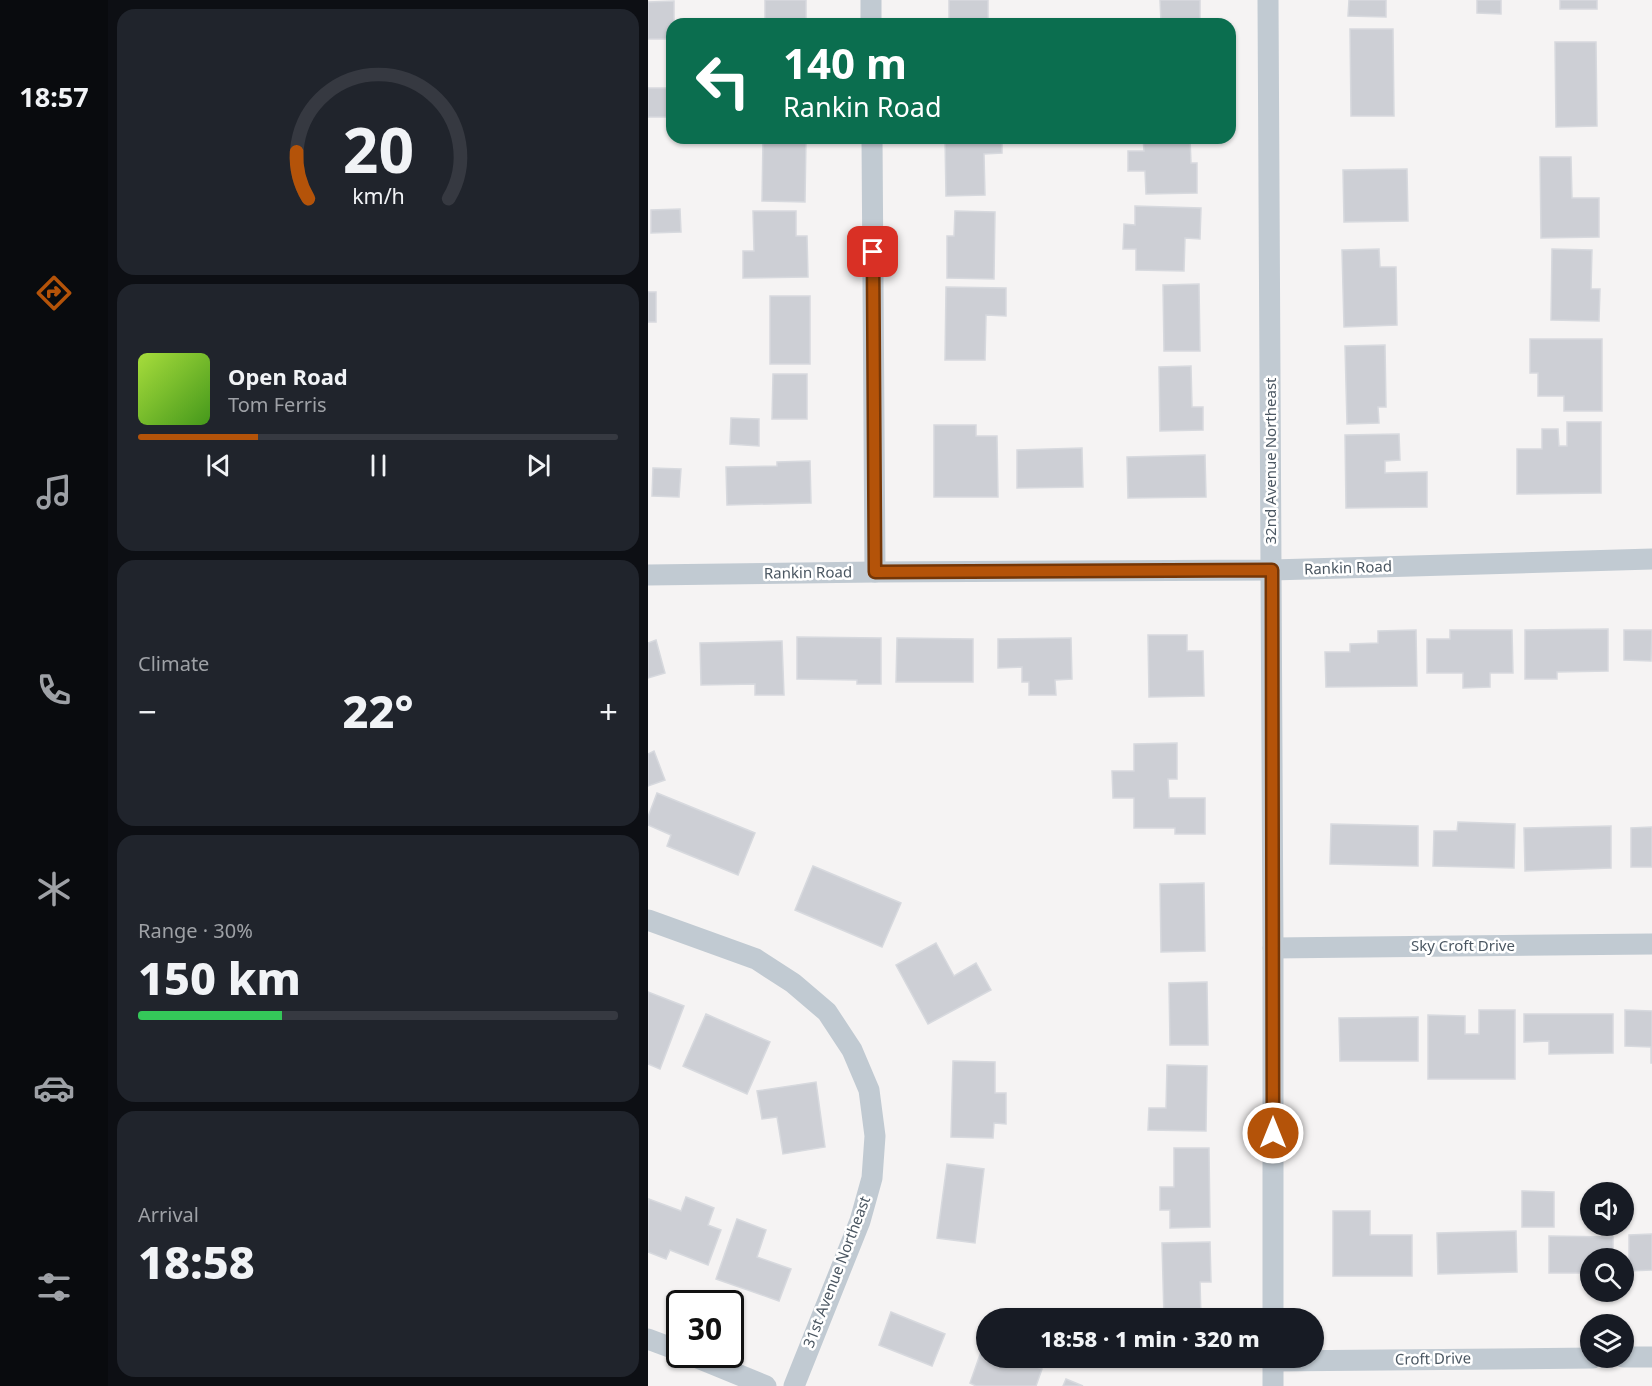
<!DOCTYPE html>
<meta charset="utf-8">
<style>
:root{--surface:#171b24;--page:#20242c;--text:#f1f3f6;--muted:#9ea1a6;--line:#363941;--accent:#b45309}
body{margin:0;font-family:"Noto Sans",sans-serif;background:var(--page);color:var(--text);height:100vh;display:flex;flex-direction:column;font-size:22px;white-space:nowrap}
*{box-sizing:border-box;margin:0}
p{font-size:20px;color:var(--muted)}
.icon{flex:none;width:33px;height:33px;fill:none;stroke:currentColor;stroke-width:2;stroke-linecap:round;stroke-linejoin:round}
.map{position:relative;flex:1;overflow:hidden}
.side{display:flex;flex-direction:column;gap:9px;padding:9px;background:#0d0f14;width:540px}
.side>*{flex:none}
.banner{position:absolute;left:18px;top:18px;width:570px;height:126px;border-radius:18px;box-shadow:0 2px 4px #0004;background:#0b6e4f;color:#fff;overflow:hidden}
.tools{position:absolute;left:932px;top:1182px;display:grid;gap:12px}
.tools a{display:grid;place-items:center;width:54px;height:54px;border-radius:50%;background:var(--surface);box-shadow:0 2px 4px #0004;font-size:30px}
.speed{position:absolute;left:18px;top:1290px;display:flex;gap:12px;font-size:30px;font-weight:700;text-align:center}
.speed>*{display:grid;place-content:center;width:78px;height:78px;border-radius:50%;background:var(--surface);box-shadow:0 2px 4px #0004;line-height:1}
.speed .limit{border:3px solid #111;border-radius:9px;background:#fff;color:#111}
.pin{position:absolute;display:grid;place-items:center;width:51px;height:51px;color:#fff;margin:-26px;border-radius:12px;box-shadow:0 3px 9px #0006}
.me{position:absolute;width:66px;margin:-33px;rotate:0deg;stroke-linejoin:round;filter:drop-shadow(0 0 4px #0008)}
.turn{display:flex;align-items:center;gap:21px;height:126px;padding:0 18px;font-size:27px}
.turn .icon{width:78px;height:78px;stroke-width:2.5}
.turn b{display:block;font-size:42px;line-height:51px}
.big{font-size:45px;font-weight:800;line-height:1.1}
.side .widget{flex:1;display:flex;flex-direction:column;justify-content:center;gap:9px;min-width:0;padding:0 21px;border-radius:18px;background:var(--page)}
.side .dial{align-items:center;gap:0}
.dial svg{height:156px;overflow:visible;fill:none;stroke:var(--line);stroke-width:7;stroke-linecap:round;text-anchor:middle}
.dial text{fill:var(--text);stroke:none}
.song{display:flex;align-items:center;gap:18px}
.cover{width:72px;height:72px;border-radius:9px;background:linear-gradient(135deg,hsl(80 70% 55%),hsl(100 70% 35%))}
.played{height:6px;border-radius:3px;background:linear-gradient(90deg,var(--accent) 25%,var(--line) 25%)}
.keys{display:flex;justify-content:space-around;direction:ltr}
.heat{display:flex;justify-content:space-between;align-items:center;font-size:33px;direction:ltr}
.charge{height:9px;border-radius:4px;background:linear-gradient(90deg,#34c759 30%,var(--line) 0)}
.trip{position:absolute;left:328px;top:1308px;width:348px;height:60px;border-radius:30px;background:var(--surface);box-shadow:0 2px 4px #0004;font-weight:800;line-height:60px;text-align:center}
main{display:flex;flex:1;min-height:0}
.menu{display:flex;flex-direction:column;width:108px;justify-content:space-around;align-items:center;background:#090b0e;color:var(--muted)}
.menu .icon{width:42px;height:42px}
.menu .selected{color:var(--accent)}
.menu b{font-size:27px;color:var(--text)}
.map>svg:first-child{display:block}
</style>
<main>
<nav class="menu">
<b>18:57</b>
<svg class="icon selected" aria-label="directions" viewBox="0 0 24 24"><path d="M12 3l9 9-9 9-9-9zM9 14v-3h6M13 9l2 2-2 2"/></svg>
<svg class="icon" aria-label="music" viewBox="0 0 24 24"><path d="M9 18V5l10-2v13"/><circle cx="6" cy="18" r="3"/><circle cx="16" cy="16" r="3"/></svg>
<svg class="icon" aria-label="phone" viewBox="0 0 24 24"><path d="M5 4h4l2 5-3 2q2 4 5 5l2-3 5 2v4C11 20 4 13 5 4z"/></svg>
<svg class="icon" aria-label="climate" viewBox="0 0 24 24"><path d="M12 3v18M4 7l16 10M4 17L20 7"/></svg>
<svg class="icon" aria-label="car" viewBox="0 0 24 24"><path d="M5 17H2v-5l4-1 3-4h7l3 4 3 1v5h-3M9 17h6M6 11h13"/><circle cx="7" cy="17" r="2"/><circle cx="17" cy="17" r="2"/></svg>
<svg class="icon" aria-label="filters" viewBox="0 0 24 24"><path d="M4 7h16M4 17h16"/><circle cx="9" cy="7" r="2"/><circle cx="15" cy="17" r="2"/></svg>
</nav>
<section class="side">
<div class="widget dial"><svg viewBox="0 0 100 80">
<path d="M14 69A42 42 0 1 1 86 69"/>
<path d="M14 69A42 42 0 0 1 8 45" stroke="#b45309"/>
<text x="50" y="56" font-size="32" font-weight="700">20</text>
<text x="50" y="72" font-size="11">km/h</text>
</svg></div>
<div class="widget">
<div class="song"><i class="cover"></i><div><b>Open Road</b><p>Tom Ferris</p></div></div>
<div class="played"></div>
<div class="keys"><svg class="icon" aria-label="previous" viewBox="0 0 24 24"><path d="M18 5L8 12l10 7zM5 5v14"/></svg><svg class="icon" aria-label="pause" viewBox="0 0 24 24"><path d="M8 5v14M16 5v14"/></svg><svg class="icon" aria-label="next" viewBox="0 0 24 24"><path d="M6 5l10 7-10 7zM19 5v14"/></svg></div>
</div>
<div class="widget"><p>Climate</p>
<div class="heat"><a>−</a><b class="big">22°</b><a>+</a></div>
</div>
<div class="widget"><p>Range · 30%</p><b class="big">150 km</b><div class="charge"></div></div>
<div class="widget"><p>Arrival</p><b class="big">18:58</b></div>
</section>
<div class="map">
<svg width="1004" height="1386" viewBox="0 0 1004 1386">
<rect width="100%" height="100%" fill="#f5f3f3"/>
<!-- building -->
<g fill="#cdcfd5" stroke="#d7d9de" stroke-width="1.5">
<rect x="117" y="0" width="41" height="24"/>
<rect x="301" y="0" width="39" height="24"/>
<polygon points="512,0 552,0 552,22 513,23"/>
<polygon points="701,0 738,0 738,17 700,16"/>
<polygon points="829,0 853,0 853,14 829,13"/>
<rect x="912" y="0" width="37" height="9"/>
<polygon points="26,1 26,24 24,24 24,39 0,39 0,2"/>
<polygon points="702,29 745,29 746,116 703,116"/>
<polygon points="907,42 948,42 949,126 908,127"/>
<rect x="0" y="88" width="20" height="29"/>
<polygon points="115,138 158,138 157,202 114,201"/>
<polygon points="297,138 354,138 354,153 336,154 337,195 298,196"/>
<polygon points="495,138 542,138 543,163 549,163 549,193 498,194 497,171 480,171 480,151 496,151"/>
<polygon points="892,157 923,157 924,198 951,198 951,237 893,238"/>
<polygon points="759,169 760,221 696,222 695,170"/>
<polygon points="487,206 553,208 552,239 537,238 536,271 488,270 488,249 475,249 476,224 487,225"/>
<polygon points="32,209 33,232 3,233 3,210"/>
<polygon points="105,211 148,211 148,236 159,236 160,277 95,278 95,251 106,251"/>
<polygon points="307,211 347,212 346,279 299,278 299,236 306,236"/>
<polygon points="731,249 732,267 748,267 749,325 696,327 694,250"/>
<polygon points="904,249 944,250 943,289 952,289 951,321 903,320"/>
<polygon points="551,284 552,351 516,351 515,285"/>
<polygon points="298,287 358,288 358,316 338,315 337,360 297,360"/>
<rect x="0" y="292" width="8" height="30"/>
<rect x="122" y="296" width="40" height="68"/>
<polygon points="882,339 954,339 954,411 916,411 916,396 890,396 890,373 882,373"/>
<polygon points="737,345 738,407 730,407 731,423 699,424 697,346"/>
<polygon points="543,366 544,407 555,407 555,430 512,431 511,367"/>
<polygon points="125,374 159,374 159,419 124,419"/>
<polygon points="83,418 111,419 111,446 82,444"/>
<polygon points="919,422 953,422 953,493 869,494 869,449 894,449 894,429 910,429 911,446 919,446"/>
<polygon points="286,425 328,425 328,436 349,436 350,497 286,497"/>
<polygon points="751,434 752,460 737,461 737,473 779,472 779,507 698,508 697,435"/>
<polygon points="434,448 435,487 369,488 369,450"/>
<polygon points="557,455 558,497 480,498 479,457"/>
<polygon points="162,461 163,503 79,505 78,467 129,466 129,462"/>
<polygon points="5,468 33,469 31,497 4,496"/>
<polygon points="960,629 960,671 909,672 909,679 877,679 877,630"/>
<polygon points="768,630 769,686 678,687 677,652 702,652 702,644 730,643 730,631"/>
<polygon points="802,630 864,630 865,673 842,673 842,687 815,688 815,673 779,673 779,639 802,639"/>
<polygon points="976,630 1004,630 1003,661 976,660"/>
<polygon points="500,635 539,635 539,651 555,651 556,696 501,697"/>
<polygon points="149,637 233,638 233,684 209,684 209,680 149,679"/>
<polygon points="249,638 325,639 325,682 248,682"/>
<polygon points="423,638 424,679 407,680 408,695 381,695 381,682 374,682 374,667 350,668 350,639"/>
<polygon points="8,640 17,673 0,678 0,643"/>
<polygon points="134,641 136,695 107,695 107,684 53,685 52,643"/>
<polygon points="529,743 529,779 520,779 521,798 557,798 557,834 527,834 527,828 486,828 486,798 465,798 464,771 486,771 486,744"/>
<polygon points="6,751 17,780 0,786 0,754"/>
<polygon points="9,793 107,833 90,875 19,846 23,835 0,825 0,817"/>
<polygon points="810,822 867,824 866,868 785,866 786,831 809,831"/>
<polygon points="683,824 770,826 770,866 682,864"/>
<polygon points="963,826 963,868 877,871 876,828"/>
<polygon points="1004,827 1004,867 983,867 983,828"/>
<polygon points="165,866 253,903 234,947 147,910"/>
<polygon points="556,883 557,951 513,952 512,884"/>
<polygon points="288,943 306,976 328,963 343,990 280,1024 248,965"/>
<polygon points="559,982 560,1045 522,1045 521,983"/>
<polygon points="0,992 36,1006 12,1069 0,1064"/>
<polygon points="831,1010 867,1010 867,1079 780,1079 780,1015 817,1016 817,1034 831,1034"/>
<polygon points="977,1010 1004,1011 1004,1063 1003,1063 1003,1047 977,1046"/>
<polygon points="58,1014 122,1042 99,1094 35,1066"/>
<polygon points="876,1014 965,1014 965,1053 901,1054 901,1041 876,1042"/>
<polygon points="770,1017 770,1061 692,1061 691,1018"/>
<polygon points="305,1061 347,1062 347,1093 358,1093 358,1124 346,1123 345,1138 303,1137"/>
<polygon points="519,1065 559,1066 558,1131 500,1130 501,1108 518,1108"/>
<polygon points="168,1082 177,1147 135,1154 129,1117 114,1119 109,1091"/>
<polygon points="526,1148 561,1148 562,1227 522,1228 522,1210 512,1210 512,1187 526,1187"/>
<polygon points="299,1164 336,1169 327,1243 289,1238"/>
<polygon points="874,1191 906,1192 906,1227 874,1227"/>
<polygon points="38,1197 66,1208 60,1225 73,1230 60,1265 22,1250 18,1259 0,1252 1,1199 33,1211"/>
<polygon points="685,1211 722,1211 722,1235 764,1235 764,1276 685,1276"/>
<polygon points="89,1219 118,1230 109,1257 143,1269 131,1301 68,1279"/>
<polygon points="868,1231 869,1272 790,1274 789,1233"/>
<polygon points="1004,1234 1004,1270 981,1271 981,1235"/>
<polygon points="901,1236 965,1237 965,1258 942,1258 942,1273 901,1273"/>
<polygon points="562,1242 563,1282 552,1282 553,1318 516,1318 514,1243"/>
<polygon points="243,1312 297,1334 284,1366 231,1345"/>
<polygon points="335,1346 339,1348 339,1358 368,1358 367,1359 394,1369 388,1386 328,1386 322,1383"/>
<polygon points="418,1379 435,1386 415,1386"/>
</g>
<g fill="none" stroke-linecap="round" stroke-linejoin="round">
<!-- street -->
<g stroke="#c1cad2" stroke-width="21">
<polyline points="223,0 223,24"/>
<polyline points="620,0 625,948 625,1318"/>
<polyline points="224,138 227,572"/>
<polyline points="0,575 227,572 624,570 1004,559"/>
<polyline points="0,920 108,959 145,983 179,1012 204,1050 221,1090 227,1136 224,1178 212,1221 146,1386"/>
<polyline points="625,948 1004,944"/>
<polyline points="0,1339 32,1351"/>
<polyline points="40,1354 118,1386"/>
<polyline points="975,1357 1004,1357"/>
<polyline points="625,1358 625,1386"/>
<polyline points="625,1361 945,1358"/>
</g>
</g>
<g fill="none" stroke-linecap="round" stroke-linejoin="round">
<defs>
<polyline id="route" points="225,252 227,572 624,570 625,1133"/>
</defs>
<!-- route casing -->
<use href="#route" stroke="#753606" stroke-width="15"/>
<!-- route -->
<use href="#route" stroke="#b45309" stroke-width="10"/>
</g>
<g text-anchor="middle" stroke-width="5" stroke-linejoin="round" paint-order="stroke">
<!-- street labels -->
<g font-size="15" fill="#4a5661" stroke="#fff">
<text transform="translate(623 461) rotate(-90)" y="5">32nd Avenue Northeast</text>
<text transform="translate(700 568) rotate(-2)" y="5">Rankin Road</text>
<text transform="translate(160 573) rotate(-1)" y="5">Rankin Road</text>
<text x="815" y="951">Sky Croft Drive</text>
<text transform="translate(189 1272) rotate(-69)" y="5">31st Avenue Northeast</text>
<text transform="translate(785 1359) rotate(-1)" y="5">Croft Drive</text>
</g>
</g>
</svg>
<div class="tools">
<a><svg class="icon" aria-label="sound" viewBox="0 0 24 24"><path d="M4 9h4l5-4v14l-5-4H4zM17 9q2 3 0 6"/></svg></a>
<a><svg class="icon" aria-label="search" viewBox="0 0 24 24"><circle cx="10" cy="10" r="6"/><path d="M15 15l6 6"/></svg></a>
<a><svg class="icon" aria-label="layers" viewBox="0 0 24 24"><path d="M12 4l9 5-9 5-9-5zM3 14l9 5 9-5"/></svg></a>
</div>
<div class="speed"><div class="limit">30</div></div>
<div class="pin" style="left:225px;top:252px;background:#d93025"><svg class="icon" aria-label="arrive" viewBox="0 0 24 24"><path d="M6 21V4h12l-3 4 3 4H6"/></svg></div>
<svg class="me" style="left:625px;top:1133px" viewBox="-20 -20 40 40"><circle r="17" fill="#b45309" stroke="#fff" stroke-width="3"/><path d="M0-11L8 9 0 5-8 9z" fill="#fff"/></svg>
<div class="trip">18:58 · 1 min · 320 m</div>
<div class="banner">
<div class="turn"><svg class="icon" aria-label="left" viewBox="0 0 24 24"><path d="M17 20v-9H6M10 6l-5 5 5 5"/></svg><div><b>140 m</b>Rankin Road</div></div>
</div>
</div>
</main>
